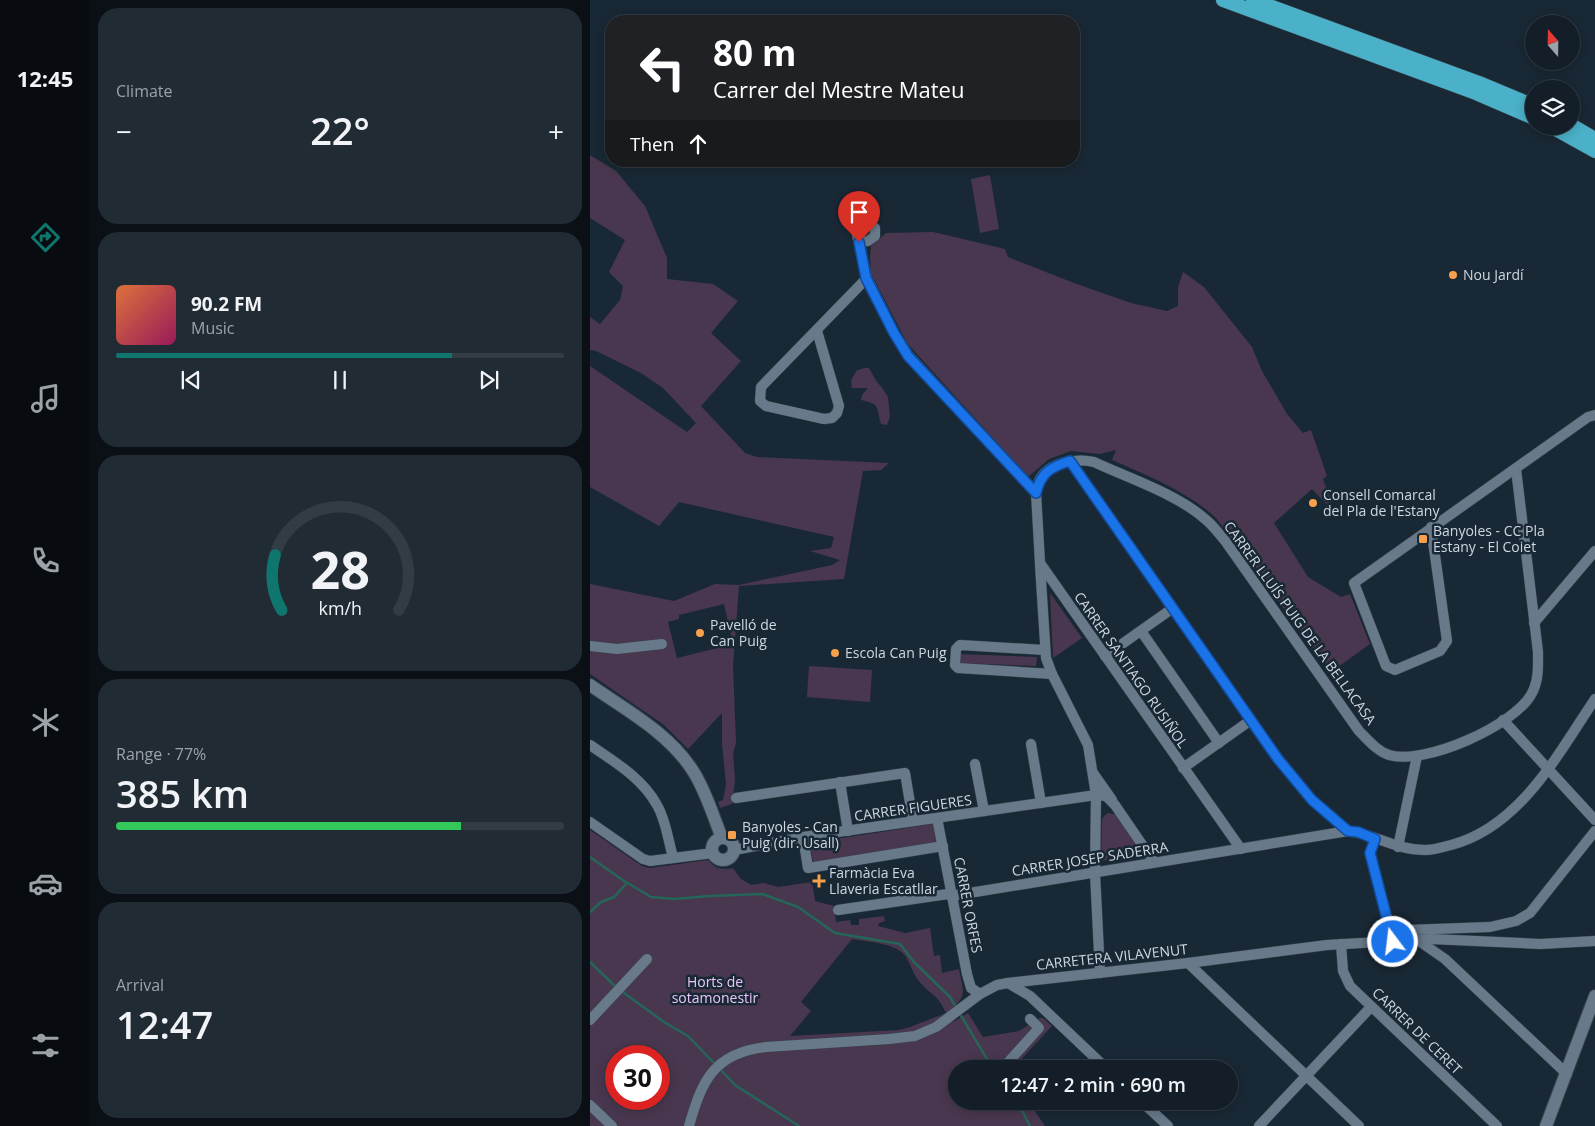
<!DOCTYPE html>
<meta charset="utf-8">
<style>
:root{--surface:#131e28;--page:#202b34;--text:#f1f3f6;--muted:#9da2a8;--line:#323c45;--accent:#0f766e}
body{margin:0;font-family:"Open Sans",sans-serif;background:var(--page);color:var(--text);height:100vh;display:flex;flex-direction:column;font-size:19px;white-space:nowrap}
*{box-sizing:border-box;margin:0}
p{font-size:16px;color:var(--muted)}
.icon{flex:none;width:28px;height:28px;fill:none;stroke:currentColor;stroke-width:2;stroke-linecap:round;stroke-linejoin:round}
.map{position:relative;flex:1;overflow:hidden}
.details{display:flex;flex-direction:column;gap:8px;padding:8px;background:#0a1016;width:500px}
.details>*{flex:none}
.hud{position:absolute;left:15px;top:15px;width:475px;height:152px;border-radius:20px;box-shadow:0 2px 12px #0003,0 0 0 1px var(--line);background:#202124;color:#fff;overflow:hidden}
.needle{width:32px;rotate:340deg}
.controls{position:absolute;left:935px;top:15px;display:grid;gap:10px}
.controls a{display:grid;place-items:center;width:55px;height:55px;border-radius:50%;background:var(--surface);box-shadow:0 2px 12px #0003,0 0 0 1px var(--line);font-size:25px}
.speed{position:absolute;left:15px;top:1045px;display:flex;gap:10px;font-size:25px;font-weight:700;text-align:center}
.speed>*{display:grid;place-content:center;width:65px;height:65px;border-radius:50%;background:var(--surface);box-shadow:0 2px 12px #0003,0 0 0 1px var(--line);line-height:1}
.speed .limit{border:8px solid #d22;background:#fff;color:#111}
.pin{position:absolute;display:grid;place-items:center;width:42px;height:42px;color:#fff;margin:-51px -21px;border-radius:50% 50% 50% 0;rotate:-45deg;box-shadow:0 0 5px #0007}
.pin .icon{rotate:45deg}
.me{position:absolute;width:55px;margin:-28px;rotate:345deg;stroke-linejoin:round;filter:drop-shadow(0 0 4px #0008)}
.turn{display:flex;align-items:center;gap:18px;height:105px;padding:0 25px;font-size:22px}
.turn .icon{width:65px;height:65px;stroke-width:2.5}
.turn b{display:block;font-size:35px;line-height:42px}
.then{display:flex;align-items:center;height:48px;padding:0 25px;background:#0003;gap:10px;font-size:19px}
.big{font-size:38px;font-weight:600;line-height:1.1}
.details .tile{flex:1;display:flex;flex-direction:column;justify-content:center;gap:8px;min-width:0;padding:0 18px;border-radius:20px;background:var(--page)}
.details .dial{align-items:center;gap:0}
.dial svg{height:130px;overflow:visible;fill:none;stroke:var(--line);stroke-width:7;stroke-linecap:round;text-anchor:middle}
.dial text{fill:var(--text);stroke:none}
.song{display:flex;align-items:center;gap:15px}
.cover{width:60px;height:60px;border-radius:8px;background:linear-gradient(135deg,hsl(20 70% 55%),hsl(330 70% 35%))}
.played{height:5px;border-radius:2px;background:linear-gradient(90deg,var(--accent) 75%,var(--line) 75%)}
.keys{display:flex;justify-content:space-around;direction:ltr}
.heat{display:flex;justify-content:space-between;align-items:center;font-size:28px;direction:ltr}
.charge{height:8px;border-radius:4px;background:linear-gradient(90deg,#34c759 77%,var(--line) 0)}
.trip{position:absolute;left:358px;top:1060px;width:290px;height:50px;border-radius:25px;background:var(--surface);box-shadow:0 2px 12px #0003,0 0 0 1px var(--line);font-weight:600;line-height:50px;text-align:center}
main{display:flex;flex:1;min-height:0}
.dock{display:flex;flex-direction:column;width:90px;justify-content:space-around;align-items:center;background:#080c10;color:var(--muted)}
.dock .icon{width:35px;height:35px}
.dock .active{color:var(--accent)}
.dock b{font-size:22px;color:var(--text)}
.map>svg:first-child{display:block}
</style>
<main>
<nav class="dock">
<b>12:45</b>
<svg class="icon active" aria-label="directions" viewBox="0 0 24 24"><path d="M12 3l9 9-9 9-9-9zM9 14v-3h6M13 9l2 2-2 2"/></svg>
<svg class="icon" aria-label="music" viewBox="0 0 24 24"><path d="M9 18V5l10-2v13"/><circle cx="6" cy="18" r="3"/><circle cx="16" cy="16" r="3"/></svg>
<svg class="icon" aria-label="phone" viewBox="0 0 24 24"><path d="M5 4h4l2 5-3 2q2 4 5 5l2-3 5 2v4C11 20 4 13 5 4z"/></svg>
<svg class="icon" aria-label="climate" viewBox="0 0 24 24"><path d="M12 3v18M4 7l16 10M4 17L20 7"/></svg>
<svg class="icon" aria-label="car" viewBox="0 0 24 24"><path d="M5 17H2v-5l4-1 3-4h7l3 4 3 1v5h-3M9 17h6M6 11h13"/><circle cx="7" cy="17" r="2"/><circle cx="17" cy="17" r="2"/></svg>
<svg class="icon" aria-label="filters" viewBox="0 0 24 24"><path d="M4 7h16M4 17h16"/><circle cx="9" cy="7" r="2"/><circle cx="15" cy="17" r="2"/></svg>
</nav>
<section class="details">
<div class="tile"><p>Climate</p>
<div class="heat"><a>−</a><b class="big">22°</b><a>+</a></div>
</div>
<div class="tile">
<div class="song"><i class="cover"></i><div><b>90.2 FM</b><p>Music</p></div></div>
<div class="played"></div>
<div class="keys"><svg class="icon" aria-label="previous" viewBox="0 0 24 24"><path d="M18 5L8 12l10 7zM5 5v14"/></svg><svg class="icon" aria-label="pause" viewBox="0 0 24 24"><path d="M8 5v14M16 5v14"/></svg><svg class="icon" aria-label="next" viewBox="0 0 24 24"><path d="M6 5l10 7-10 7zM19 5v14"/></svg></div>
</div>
<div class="tile dial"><svg viewBox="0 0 100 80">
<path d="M14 69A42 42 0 1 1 86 69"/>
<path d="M14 69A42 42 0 0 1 10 35" stroke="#0f766e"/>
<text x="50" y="56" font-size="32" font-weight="700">28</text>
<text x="50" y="72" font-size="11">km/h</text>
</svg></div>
<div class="tile"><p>Range · 77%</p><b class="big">385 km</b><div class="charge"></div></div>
<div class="tile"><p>Arrival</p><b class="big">12:47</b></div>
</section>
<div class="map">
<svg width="1005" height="1126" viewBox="0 0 1005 1126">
<rect width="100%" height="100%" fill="#192835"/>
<!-- green -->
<g fill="#49374f" fill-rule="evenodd">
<path d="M0 155 26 171 55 206 77 258V279L123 284 148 301 121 333 151 361 111 406 155 453 167 457 299 463 291 470 273 471 254 579 149 586 143 666 146 743 143 753 145 780 142 804 130 808 128 802 133 800 136 784 132 744V713L98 749 74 725 0 674V584L84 601 125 584 149 585 242 565 250 560 220 551 241 548 244 537 89 502 69 526 0 487V366L97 432 106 423 73 388 51 373 6 351 0 350V317L10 324 30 300 33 286 19 272 35 240 0 218ZM134 604 143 644 87 658 78 622 89 619V615Z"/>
<polygon points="400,175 409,229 390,233 381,179"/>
<path d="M343 232 415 249 418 257 484 283 541 303 577 311 588 306V287L593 272 614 287 662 347 672 371 697 414 713 433 721 430 737 476 733 479 744 510 743 511 722 489 684 523 718 577 751 597 760 594 780 644 741 672 626 518C597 491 558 476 522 460L526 450 510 454 481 451 459 459 438 477 317 343 281 273 280 257 281 246 296 233Z"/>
<path d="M275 368H279L287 382 293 389 298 397 300 417 297 425 291 424C286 406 290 404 271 400L272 395 278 388H262L261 380 267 370Z"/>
<polygon points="460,593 492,638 463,658 463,657"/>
<polygon points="369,654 447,657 446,666 369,663"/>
<polygon points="219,666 282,670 280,702 217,697"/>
<polygon points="518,813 524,814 528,816 555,855 511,861 512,819 515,815"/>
<polygon points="343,824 346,844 223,863 220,843"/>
<path d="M0 830 52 866 60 868 118 860C125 869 132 870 143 868L151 879 161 885 174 883 188 887 222 882 225 901 244 906 246 922 260 920 261 925H269V919L294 916 295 921 289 923 288 926 315 933 340 928 344 956 350 955 352 973 369 969C374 996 378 995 356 1014L363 1022 378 1013 393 1037 429 1031 450 1018H453L462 1026 422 1069H366V1101H438L455 1126H0ZM262 939C277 942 308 943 316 957 321 965 323 974 329 981 340 995 348 994 356 1013L320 1027 309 1030 200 1036 221 1011 211 1002ZM26 1056H69V1099H26Z"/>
</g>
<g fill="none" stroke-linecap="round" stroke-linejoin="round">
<!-- stream -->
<g stroke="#256659" stroke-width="2.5">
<polyline points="0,857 31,879 61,897 84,899 119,896 172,894 208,907 245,933 310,944 324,962 360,997 367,1009"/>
<polyline points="0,912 11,902 24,897 37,883"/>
<polyline points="0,962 26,987"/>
<polyline points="30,990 74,1022 98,1036 123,1062"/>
<polyline points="370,1014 403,1069"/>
<polyline points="130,1069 145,1085 209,1126"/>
<polyline points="427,1101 440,1126"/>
</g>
<defs>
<g id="minor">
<polyline points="265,226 277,278"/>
<polyline points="269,242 278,241 285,236 285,228"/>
<polyline points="227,331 249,406 247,413 242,418 234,419 176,406 170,401 171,387 277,278 304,333 319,356 446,493"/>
<polyline points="480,461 688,759 722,800 758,831"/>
<polyline points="841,527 857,641 850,651 805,670 796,666 764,583 998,417 1005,415"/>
<polyline points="450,565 456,658 462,674 498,745 506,795 505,873 510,973"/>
<polyline points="944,623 1005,551"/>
<polyline points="551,631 629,743"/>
<polyline points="0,646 27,649 72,644"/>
<polyline points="455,650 370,645 366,649 365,665 368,668 462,674"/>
<polyline points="515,656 583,608"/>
<polyline points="913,720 1005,820"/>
<polyline points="441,744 451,803"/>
<path d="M0 745C25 762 52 778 67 805 76 820 78 840 83 857"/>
<polyline points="385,764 394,811"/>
<polyline points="593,768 661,720"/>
<polyline points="503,773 522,800"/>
<polyline points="250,782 258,831"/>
<polyline points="146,798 315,773 323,821"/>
<polyline points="347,818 377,974 381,988 390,994"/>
<polyline points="0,822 53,859 60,861 123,853"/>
<polyline points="213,837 218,868 353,846"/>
<polyline points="785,839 780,853 803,942"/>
<polyline points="808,847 827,756"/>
<path d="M651 849 450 563 446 493C447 489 448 484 449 481 458 462 486 458 504 462 538 478 587 494 615 519 623 525 629 534 636 542L769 731C778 740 787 751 799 755 834 766 926 725 942 693 949 680 948 665 948 652L926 469"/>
<polyline points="144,850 213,837 506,795 516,796 525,805 564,862"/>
<path d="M248 910 358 894 361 896 758 831C784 834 806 850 835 850 844 850 853 847 861 845 930 827 968 754 1005 699"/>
<polyline points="829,941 855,959 977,1074"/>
<polyline points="803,942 817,930 900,927 926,921 940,913 1005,831"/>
<polyline points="751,944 753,971 760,986 907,1126"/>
<polyline points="598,963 769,1126"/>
<polyline points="418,983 440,996 517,1069"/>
<polyline points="0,1020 57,959"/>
<polyline points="412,1069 449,1028 440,1019"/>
<polyline points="551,1101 578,1126"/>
<polyline points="0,1105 22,1126"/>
<path d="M99 1126C112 1080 124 1053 176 1047L299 1039 325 1036 346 1027 390 994 407 985 418 983 598 963 737 945 841 939 950 944 1005 941"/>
<polyline points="669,1126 781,1007"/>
</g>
<g id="tertiary">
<path d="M0 685C36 710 79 733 103 771 116 791 123 816 132 838"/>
<circle cx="133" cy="849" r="11"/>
<polyline points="956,1126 1005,996"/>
</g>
<g id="trunk">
<polyline points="633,0 886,93 944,118"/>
<polyline points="663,0 889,83 944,106"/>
<polyline points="981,125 1005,139"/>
<polyline points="960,126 1005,151"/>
</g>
</defs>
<!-- minor casing -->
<use href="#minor" stroke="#394450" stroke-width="11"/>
<!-- tertiary casing -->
<use href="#tertiary" stroke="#394450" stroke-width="14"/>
<!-- trunk casing -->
<use href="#trunk" stroke="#394450" stroke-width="15"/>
<!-- minor -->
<use href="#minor" stroke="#68798a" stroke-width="10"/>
<!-- tertiary -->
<use href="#tertiary" stroke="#68798a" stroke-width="12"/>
<!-- trunk -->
<use href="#trunk" stroke="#4ab1c8" stroke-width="14"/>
</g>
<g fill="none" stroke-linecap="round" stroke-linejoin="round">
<defs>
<path id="route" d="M269 242 276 278 304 333 318 356 446 493C451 472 461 467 480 461L688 759 722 800 758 831 768 832 785 839 780 853 803 942"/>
</defs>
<!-- route casing -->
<use href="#route" stroke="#114b97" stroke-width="12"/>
<!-- route -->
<use href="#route" stroke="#1a73e8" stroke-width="9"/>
</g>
<!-- markers -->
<g fill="#f8a04b" stroke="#192835" stroke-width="2">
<circle cx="863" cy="275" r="5"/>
<circle cx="723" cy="503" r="5"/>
<rect x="828" y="534" width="10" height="10" rx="2.5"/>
<circle cx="110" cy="633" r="5"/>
<circle cx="245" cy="653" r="5"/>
<rect x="137" y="830" width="10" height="10" rx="2.5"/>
<path d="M226.5 873.5h5v5h5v5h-5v5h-5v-5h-5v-5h5z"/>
</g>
<g text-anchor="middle" stroke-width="5" stroke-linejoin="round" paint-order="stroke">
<!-- poi labels -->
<g font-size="14" fill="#ced7e1" stroke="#192835" text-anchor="start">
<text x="873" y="280">Nou Jardí</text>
<text x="733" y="500">Consell Comarcal<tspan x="733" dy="16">del Pla de l'Estany</tspan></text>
<text x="843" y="536">Banyoles - CC Pla<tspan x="843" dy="16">Estany - El Coiet</tspan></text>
<text x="120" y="630">Pavelló de<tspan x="120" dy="16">Can Puig</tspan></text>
<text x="255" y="658">Escola Can Puig</text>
<text x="152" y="832">Banyoles - Can<tspan x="152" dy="16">Puig (dir. Usall)</tspan></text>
<text x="239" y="878">Farmàcia Eva<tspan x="239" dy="16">Llaveria Escatllar</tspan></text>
</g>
<!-- street labels -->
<g font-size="14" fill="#ced7e1" stroke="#192835">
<text transform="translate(710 623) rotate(54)" y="5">CARRER LLUÍS PUIG DE LA BELLACASA</text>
<text transform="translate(541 670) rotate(55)" y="5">CARRER SANTIAGO RUSIÑOL</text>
<text transform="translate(323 808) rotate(-8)" y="5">CARRER FIGUERES</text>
<text transform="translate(500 859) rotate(-9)" y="5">CARRER JOSEP SADERRA</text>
<text transform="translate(378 905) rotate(79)" y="5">CARRER ORFES</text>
<text transform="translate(522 957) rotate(-6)" y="5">CARRETERA VILAVENUT</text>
<text transform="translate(827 1031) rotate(44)" y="5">CARRER DE CERET</text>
</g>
<!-- park labels -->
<g font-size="14" fill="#ebc5f8" stroke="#192835">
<text x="125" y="987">Horts de<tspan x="125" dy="16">sotamonestir</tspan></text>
</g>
</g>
</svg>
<div class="controls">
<a><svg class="needle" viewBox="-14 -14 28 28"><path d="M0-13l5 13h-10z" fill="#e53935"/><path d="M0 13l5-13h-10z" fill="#9da2a8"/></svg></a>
<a><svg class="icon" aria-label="layers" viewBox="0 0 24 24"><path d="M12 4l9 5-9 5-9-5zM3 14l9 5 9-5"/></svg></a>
</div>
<div class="speed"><div class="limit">30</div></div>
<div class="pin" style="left:269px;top:242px;background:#d93025"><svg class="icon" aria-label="arrive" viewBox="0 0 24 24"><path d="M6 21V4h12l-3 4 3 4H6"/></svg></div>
<svg class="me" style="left:803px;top:942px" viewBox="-20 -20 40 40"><circle r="17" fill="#1a73e8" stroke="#fff" stroke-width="3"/><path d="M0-11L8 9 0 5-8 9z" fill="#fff"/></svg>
<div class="trip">12:47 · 2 min · 690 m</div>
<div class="hud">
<div class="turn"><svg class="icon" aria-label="left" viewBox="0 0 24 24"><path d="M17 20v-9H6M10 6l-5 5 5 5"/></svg><div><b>80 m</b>Carrer del Mestre Mateu</div></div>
<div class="then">Then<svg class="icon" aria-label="ahead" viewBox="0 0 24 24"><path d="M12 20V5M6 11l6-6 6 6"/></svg></div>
</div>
</div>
</main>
